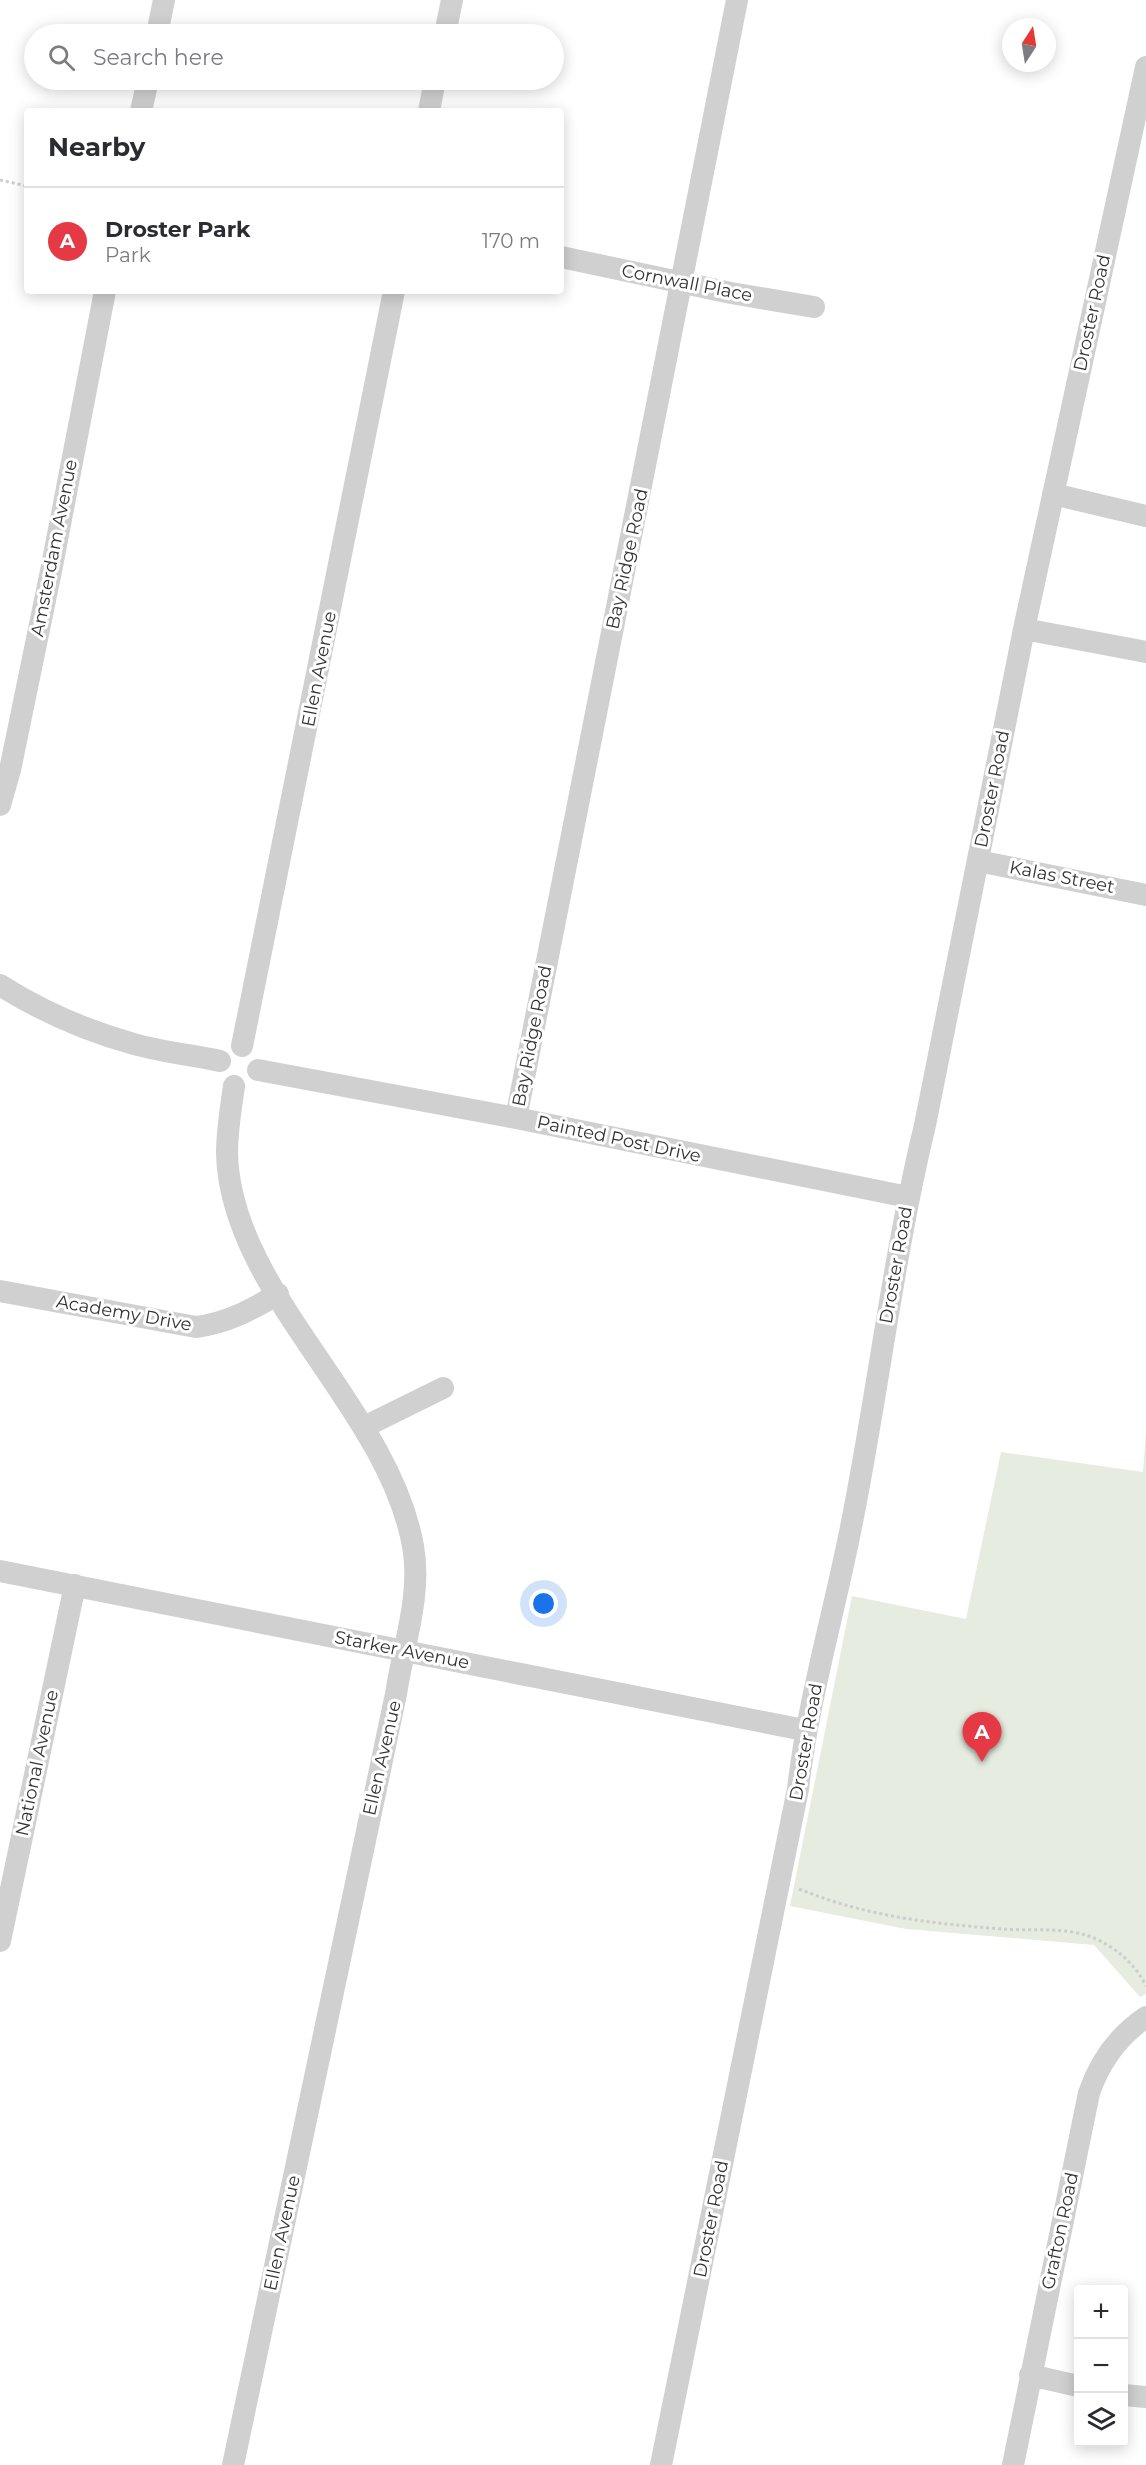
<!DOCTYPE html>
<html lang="en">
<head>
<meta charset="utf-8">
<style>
  body { margin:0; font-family:Montserrat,sans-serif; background:#f7f7f7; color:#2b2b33 }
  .controls { position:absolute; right:18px; bottom:18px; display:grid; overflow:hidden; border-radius:6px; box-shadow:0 3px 15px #0003 }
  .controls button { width:54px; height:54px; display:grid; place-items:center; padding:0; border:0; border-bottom:2px solid #e1e1e2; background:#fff; color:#2b2b33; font:30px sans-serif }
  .compass { position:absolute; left:1002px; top:18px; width:54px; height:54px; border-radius:50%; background:#fff; box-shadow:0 3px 15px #0003; rotate:12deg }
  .you { position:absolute; left:544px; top:1604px; width:21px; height:21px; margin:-15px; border:4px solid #fff; border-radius:50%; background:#1a73e8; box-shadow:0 0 0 9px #1a73e833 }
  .badge { display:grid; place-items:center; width:39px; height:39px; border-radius:50%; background:#e63946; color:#fff; font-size:20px; font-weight:700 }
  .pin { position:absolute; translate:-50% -50px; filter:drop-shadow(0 2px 3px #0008) }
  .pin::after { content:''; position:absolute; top:32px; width:21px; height:18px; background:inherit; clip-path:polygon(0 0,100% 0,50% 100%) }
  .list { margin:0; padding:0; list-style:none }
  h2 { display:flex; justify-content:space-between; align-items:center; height:78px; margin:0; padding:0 24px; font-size:26px }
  h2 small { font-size:20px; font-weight:400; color:#7c7c81 }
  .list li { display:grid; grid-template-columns:39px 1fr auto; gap:18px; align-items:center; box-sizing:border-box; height:108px; padding:0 24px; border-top:2px solid #e1e1e2 }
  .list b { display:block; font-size:22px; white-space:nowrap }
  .list p { margin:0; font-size:20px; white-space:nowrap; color:#7c7c81 }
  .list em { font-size:20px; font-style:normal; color:#7c7c81 }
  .icon { flex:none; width:33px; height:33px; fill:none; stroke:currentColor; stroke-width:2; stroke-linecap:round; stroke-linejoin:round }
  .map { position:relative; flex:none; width:1146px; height:2465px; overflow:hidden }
  .search { position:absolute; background:#fff; box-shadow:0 3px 15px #0003; left:24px; top:24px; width:540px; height:66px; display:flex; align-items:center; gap:15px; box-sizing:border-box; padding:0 21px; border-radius:33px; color:#7c7c81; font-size:22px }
  .panel { position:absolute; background:#fff; box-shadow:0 3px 15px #0003; left:24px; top:108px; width:540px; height:186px; border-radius:6px }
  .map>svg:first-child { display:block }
</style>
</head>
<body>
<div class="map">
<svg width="1146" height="2465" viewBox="0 0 1146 2465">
  <rect width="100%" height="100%" fill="#fff"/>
  <path fill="#e6ecdf" d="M1146 1431V1994L1140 1997 1094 1945 906 1929 790 1906 852 1596 966 1619 1001 1452 1143 1472Z"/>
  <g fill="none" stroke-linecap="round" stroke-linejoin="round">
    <path stroke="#cdcdcd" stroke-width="3" stroke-dasharray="3 3" stroke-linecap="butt" d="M0 180 27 186
      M799 1889C869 1917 928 1923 1002 1929 1029 1931 1062 1927 1089 1936 1113 1945 1135 1963 1146 1986"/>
    <path stroke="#d0d0d0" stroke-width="22" d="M157 34 164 0
      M445 34 452 0
      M141 111 148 80
      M429 111 435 80
      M561 257 731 293 814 307
      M1053 494 1146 516
      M1024 629 1146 652
      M0 805 10 770 51 571 105 291
      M978 861 1146 895
      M0 985C41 1011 87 1031 134 1044 162 1052 192 1055 220 1061
      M242 1046 394 291
      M258 1070 516 1118 908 1197
      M516 1118 737 0
      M0 1291 196 1327C227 1323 251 1310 278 1294
      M364 1427 443 1388
      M0 1571 804 1730
      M0 1941 75 1585
      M1030 2375 1078 2386
      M1124 2395 1146 2397
      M233 2465 396 1694C403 1647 422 1594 413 1546 388 1406 230 1292 227 1153 227 1131 231 1107 234 1086
      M661 2465 798 1789C808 1700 834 1614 851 1527 878 1393 893 1257 925 1125L1024 629 1146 67
      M1013 2465 1089 2093C1100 2061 1118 2036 1146 2017"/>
  </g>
  <g text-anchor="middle" stroke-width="6" stroke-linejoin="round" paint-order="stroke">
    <g font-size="18" fill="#333" stroke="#fff">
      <text transform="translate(687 283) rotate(11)" y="6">Cornwall Place</text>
      <text transform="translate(1092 313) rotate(-78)" y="6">Droster Road</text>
      <text transform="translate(54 548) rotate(-79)" y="6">Amsterdam Avenue</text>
      <text transform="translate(627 559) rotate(-78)" y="6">Bay Ridge Road</text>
      <text transform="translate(319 669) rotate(-79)" y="6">Ellen Avenue</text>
      <text transform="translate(992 789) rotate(-79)" y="6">Droster Road</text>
      <text transform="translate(1062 877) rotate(11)" y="6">Kalas Street</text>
      <text transform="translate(532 1036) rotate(-79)" y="6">Bay Ridge Road</text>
      <text transform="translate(619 1139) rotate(12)" y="6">Painted Post Drive</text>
      <text transform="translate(896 1265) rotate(-80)" y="6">Droster Road</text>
      <text transform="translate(124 1313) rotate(10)" y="6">Academy Drive</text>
      <text transform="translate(402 1650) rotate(11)" y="6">Starker Avenue</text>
      <text transform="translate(806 1742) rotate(-80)" y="6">Droster Road</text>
      <text transform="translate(382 1758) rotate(-77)" y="6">Ellen Avenue</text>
      <text transform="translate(37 1763) rotate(-78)" y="6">National Avenue</text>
      <text transform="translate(711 2219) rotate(-79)" y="6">Droster Road</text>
      <text transform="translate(1060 2231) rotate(-78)" y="6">Grafton Road</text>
      <text transform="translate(282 2233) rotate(-78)" y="6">Ellen Avenue</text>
    </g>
  </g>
</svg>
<div class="controls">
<button>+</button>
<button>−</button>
<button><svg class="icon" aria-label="layers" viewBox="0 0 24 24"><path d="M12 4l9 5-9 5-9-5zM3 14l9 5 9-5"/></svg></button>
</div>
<svg class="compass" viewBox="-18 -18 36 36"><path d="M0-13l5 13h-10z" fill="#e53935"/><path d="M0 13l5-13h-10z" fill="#7c7c81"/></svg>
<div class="you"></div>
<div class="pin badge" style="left:982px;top:1762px">A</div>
<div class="search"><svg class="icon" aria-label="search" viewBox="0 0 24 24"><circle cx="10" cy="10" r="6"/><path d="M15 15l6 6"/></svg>Search here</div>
<section class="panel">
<h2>Nearby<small></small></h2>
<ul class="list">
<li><span class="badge">A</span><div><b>Droster Park</b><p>Park</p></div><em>170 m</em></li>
</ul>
</section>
</div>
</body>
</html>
